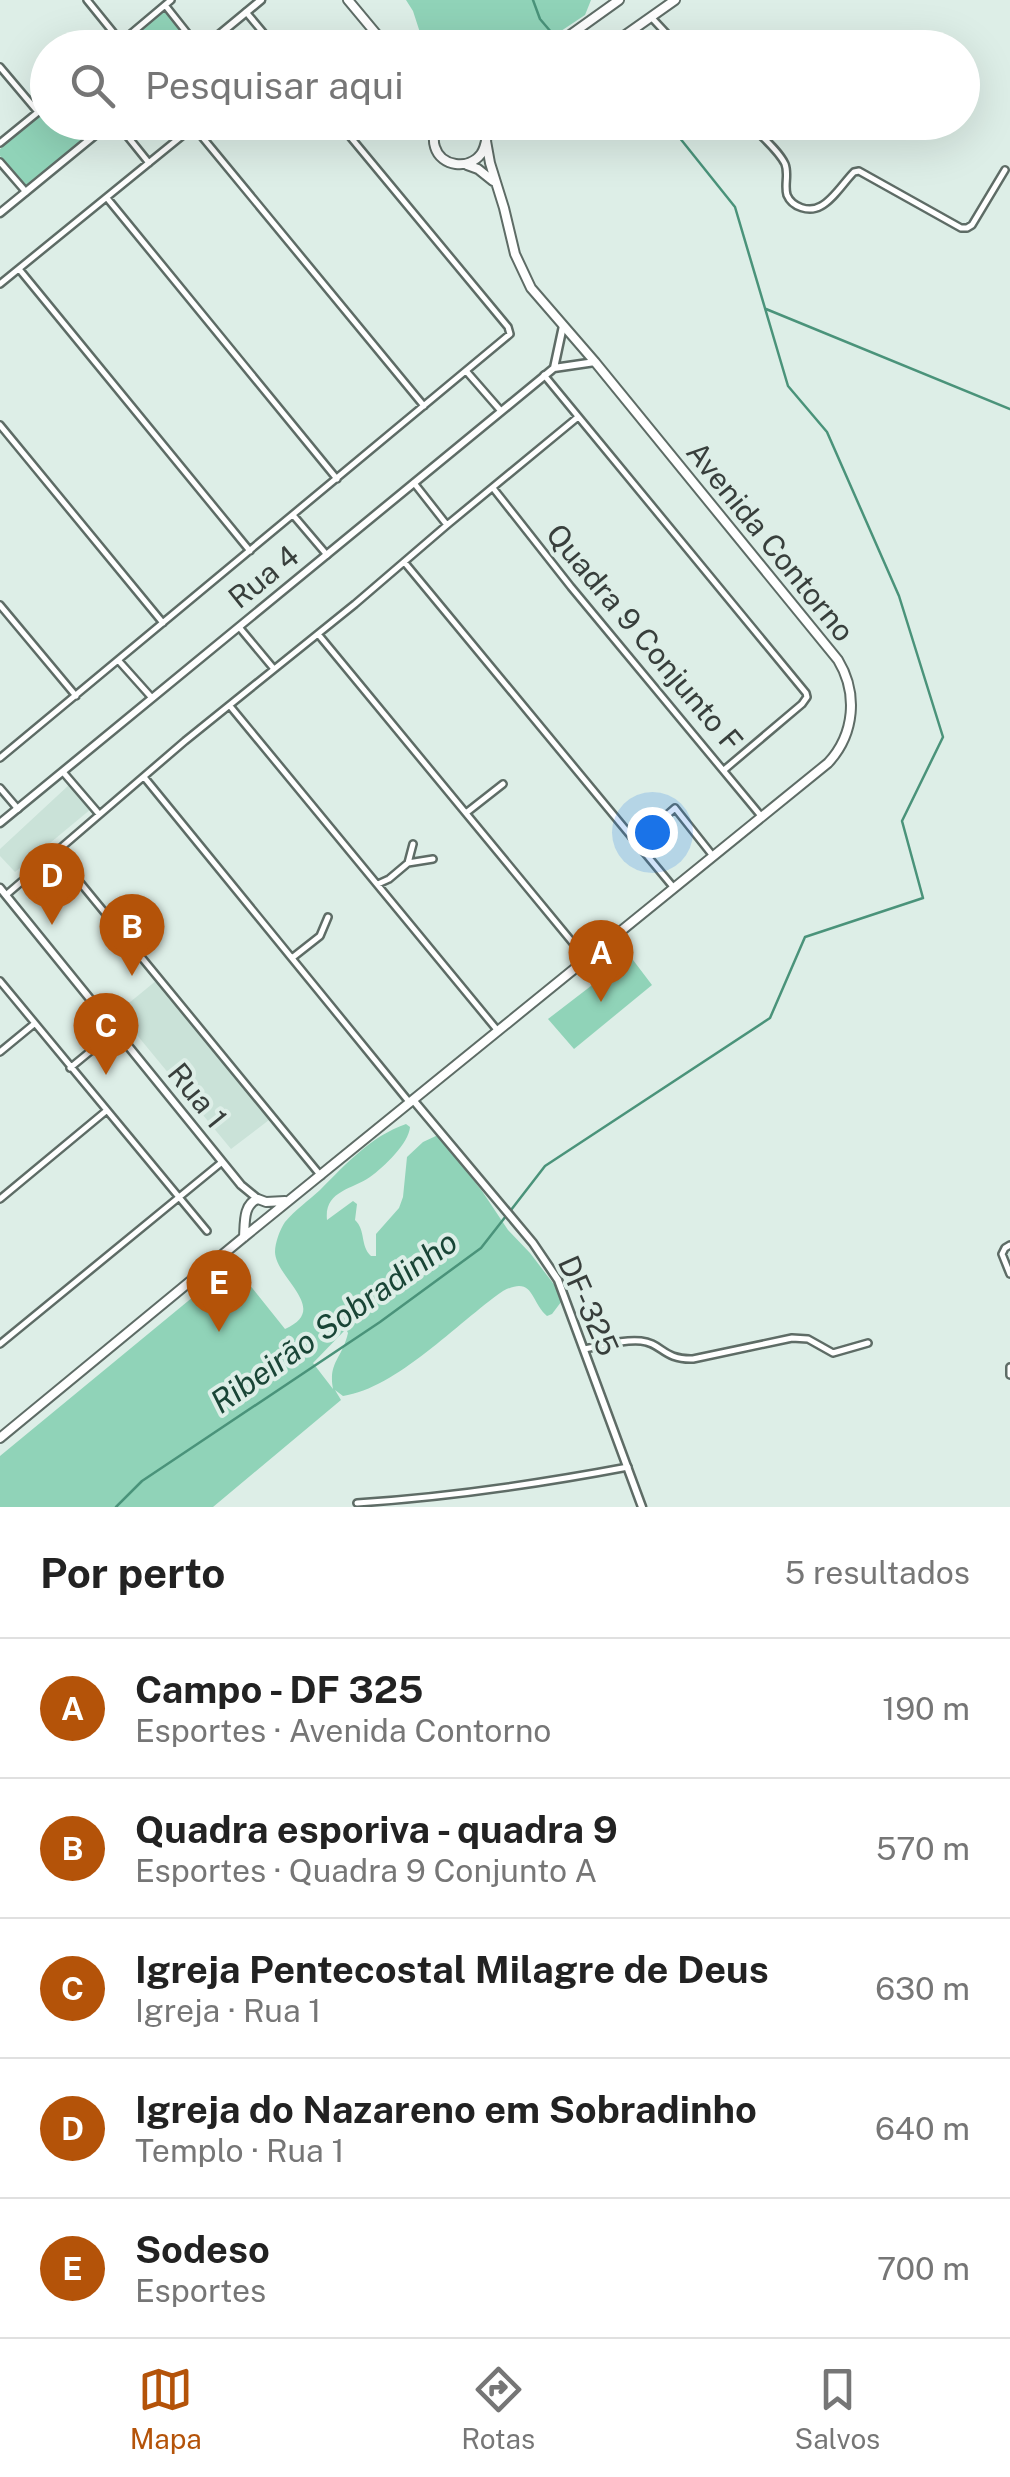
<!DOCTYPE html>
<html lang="pt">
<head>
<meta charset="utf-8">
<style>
  body { margin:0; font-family:"Public Sans",sans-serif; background:#f2f2f2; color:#222 }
  .you { position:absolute; left:652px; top:832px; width:35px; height:35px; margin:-25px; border:8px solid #fff; border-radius:50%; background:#1a73e8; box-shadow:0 0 0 15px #1a73e833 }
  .badge { display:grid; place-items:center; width:65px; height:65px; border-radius:50%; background:#b45309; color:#fff; font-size:32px; font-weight:700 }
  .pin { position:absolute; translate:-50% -82px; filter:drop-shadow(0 2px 5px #0008) }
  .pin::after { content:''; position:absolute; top:52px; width:35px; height:30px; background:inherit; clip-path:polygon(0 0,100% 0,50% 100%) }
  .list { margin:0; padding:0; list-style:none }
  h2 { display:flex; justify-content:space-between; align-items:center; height:130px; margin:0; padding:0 40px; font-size:42px }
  h2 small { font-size:32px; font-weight:400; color:#767676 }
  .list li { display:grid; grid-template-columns:65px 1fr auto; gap:30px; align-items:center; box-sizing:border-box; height:140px; padding:0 40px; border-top:2px solid #e0e0e0 }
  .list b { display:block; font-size:38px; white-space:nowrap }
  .list p { margin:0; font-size:32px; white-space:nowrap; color:#767676 }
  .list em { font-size:32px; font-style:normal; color:#767676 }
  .icon { flex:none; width:55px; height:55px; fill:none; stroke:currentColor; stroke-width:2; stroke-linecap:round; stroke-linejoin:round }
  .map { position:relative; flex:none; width:1010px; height:1507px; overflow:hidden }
  .search { position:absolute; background:#fff; box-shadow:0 10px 40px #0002; left:30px; right:30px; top:30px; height:110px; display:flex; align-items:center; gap:25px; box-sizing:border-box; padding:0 35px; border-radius:55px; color:#767676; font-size:38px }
  .sheet { height:830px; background:#fff }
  nav { display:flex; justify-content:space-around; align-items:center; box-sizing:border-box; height:140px; border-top:2px solid #e0e0e0; background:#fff; font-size:28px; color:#767676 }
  nav a { display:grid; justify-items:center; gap:5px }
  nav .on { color:#b45309 }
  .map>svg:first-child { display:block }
</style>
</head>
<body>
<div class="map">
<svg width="1010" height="1507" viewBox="0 0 1010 1507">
  <rect width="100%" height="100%" fill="#ddeee7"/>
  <path fill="#cae2d8" d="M70 784 91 809 15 872 0 856V849Z
    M157 980 269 1120 231 1149 118 1012Z"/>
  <path fill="#90d3b8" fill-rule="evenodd" d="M406 0H591L585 15 537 47 425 48 413 11Z
    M164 10 193 47H120Z
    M47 108 48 122 103 123 25 187 0 156V149Z
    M630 956 652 985 574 1049 548 1019Z
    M406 1124 410 1127C409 1143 384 1167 370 1177 351 1190 324 1191 327 1220L353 1201 357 1204 355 1220C366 1230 360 1246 371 1256H376V1234L399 1208 403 1197 407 1157 423 1142 438 1135 482 1191 508 1230 530 1253 556 1287 561 1302 552 1314 547 1316C530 1301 534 1275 503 1291 457 1323 397 1388 343 1396L335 1390 341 1400 213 1507H0V1456L233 1264 285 1329C331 1309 276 1279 275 1252 275 1243 280 1229 285 1222 295 1210 308 1201 320 1190 345 1165 371 1136 406 1124ZM346 1329 348 1333C342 1359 328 1362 333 1389L313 1363Z"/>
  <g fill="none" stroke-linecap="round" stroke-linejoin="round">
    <path stroke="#4a937a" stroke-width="2.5" d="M533 0 540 19 557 39
      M766 309 1010 409
      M511 1210 545 1166 770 1018 805 937 923 898 902 821 943 737 899 596 827 432 788 386 735 207 667 122
      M116 1507 142 1481 380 1322 481 1248 506 1216"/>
    <defs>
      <path id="minor" d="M87 0 121 42
        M165 5 199 48
        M246 12 276 48
        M651 17 680 48
        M114 48 171 0
        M0 67 38 112
        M116 122 149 163
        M748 122C759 135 778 149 785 164 789 174 784 185 787 195 792 207 809 213 821 206 833 200 844 182 854 172L859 171 961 228H967L972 225 1005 170
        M194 127 424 406
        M0 143 48 104
        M0 162 26 192
        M107 198 337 479
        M19 269 250 551
        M0 284 199 122
        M467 372 501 411
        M544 375 806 693 807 697 802 704 724 770
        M0 425 163 623
        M414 483 447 525
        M493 488 571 587 761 816
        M293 515 327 555
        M405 563 674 888
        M0 605 76 696
        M239 627 274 669
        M318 634 587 960
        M118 660 152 698
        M230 706 498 1031
        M0 758 510 334 508 327 338 122
        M63 772 99 814
        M144 777 410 1103
        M0 788 18 809
        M466 813 503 784
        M636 842 675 808 713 856
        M55 852 321 1176
        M408 863 413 844
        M378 884 389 879 408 863 433 859
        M6 895 185 741 355 604 447 525 578 417
        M292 958 320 936 328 917
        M0 981 207 1231
        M0 1052 34 1024
        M70 1068 115 1031
        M0 1199 106 1111
        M1010 1245 1005 1248 1002 1254 1010 1274
        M0 1344 222 1162
        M584 1349C602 1346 623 1339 641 1341 662 1343 663 1360 693 1359L792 1338 808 1339 833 1353 868 1343
        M1010 1367V1375
        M357 1503C448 1497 538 1484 628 1467"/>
      <path id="tertiary" d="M203 48 261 0
        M0 213 111 122
        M554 368 563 326
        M0 823 554 368 595 362
        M0 888 241 1185 258 1199
        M414 1101 533 1243 558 1280 642 1507"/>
      <path id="secondary" d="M348 0 388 48
        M552 48 619 0
        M607 48 675 0
        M435 122C435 131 432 139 435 147 441 167 469 170 481 154 486 147 486 139 488 131L500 122
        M467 165 478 169 493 181
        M244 1237C245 1223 243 1204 258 1199L266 1202 285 1201
        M0 1438 244 1237 828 763C855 734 858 693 838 660L595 362 531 288 515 254 504 208 490 163 486 141"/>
    </defs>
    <use href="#minor" stroke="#5e6c66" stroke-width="10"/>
    <use href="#tertiary" stroke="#5e6c66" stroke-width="11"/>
    <use href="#secondary" stroke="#5e6c66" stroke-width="12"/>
    <use href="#minor" stroke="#fff" stroke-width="5"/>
    <use href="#tertiary" stroke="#fff" stroke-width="6"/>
    <use href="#secondary" stroke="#fff" stroke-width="8"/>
  </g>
  <g text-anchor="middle" stroke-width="8" stroke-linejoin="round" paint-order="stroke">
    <g font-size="30" fill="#383f3c" stroke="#ddeee7">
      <text transform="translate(770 542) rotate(51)" y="10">Avenida Contorno</text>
      <text transform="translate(264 577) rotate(-39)" y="10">Rua 4</text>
      <text transform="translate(644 638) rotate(50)" y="10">Quadra 9 Conjunto F</text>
      <text transform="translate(197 1096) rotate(51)" y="10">Rua 1</text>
      <text transform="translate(588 1306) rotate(66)" y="10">DF-325</text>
    </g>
    <g font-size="32" font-style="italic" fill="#194536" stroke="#ddeee7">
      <text transform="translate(334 1322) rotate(-35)" y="11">Ribeirão Sobradinho</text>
    </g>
  </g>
</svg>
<div class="you"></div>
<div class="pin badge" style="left:601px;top:1002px">A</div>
<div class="pin badge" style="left:132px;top:976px">B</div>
<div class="pin badge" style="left:106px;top:1075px">C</div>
<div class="pin badge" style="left:52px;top:925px">D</div>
<div class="pin badge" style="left:219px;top:1332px">E</div>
<div class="search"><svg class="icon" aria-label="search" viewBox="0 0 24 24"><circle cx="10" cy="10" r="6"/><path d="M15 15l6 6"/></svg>Pesquisar aqui</div>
</div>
<section class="sheet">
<h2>Por perto<small>5 resultados</small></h2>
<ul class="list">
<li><span class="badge">A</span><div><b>Campo - DF 325</b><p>Esportes · Avenida Contorno</p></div><em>190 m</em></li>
<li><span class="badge">B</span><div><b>Quadra esporiva - quadra 9</b><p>Esportes · Quadra 9 Conjunto A</p></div><em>570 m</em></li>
<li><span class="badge">C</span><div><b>Igreja Pentecostal Milagre de Deus</b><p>Igreja · Rua 1</p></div><em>630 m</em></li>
<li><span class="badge">D</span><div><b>Igreja do Nazareno em Sobradinho</b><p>Templo · Rua 1</p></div><em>640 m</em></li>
<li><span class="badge">E</span><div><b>Sodeso</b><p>Esportes</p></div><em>700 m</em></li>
</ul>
</section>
<nav>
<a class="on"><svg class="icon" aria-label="map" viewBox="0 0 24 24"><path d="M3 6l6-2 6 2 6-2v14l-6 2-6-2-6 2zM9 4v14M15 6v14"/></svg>Mapa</a>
<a><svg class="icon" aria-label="directions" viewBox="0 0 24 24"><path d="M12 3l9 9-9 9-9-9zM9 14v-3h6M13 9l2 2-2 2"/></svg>Rotas</a>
<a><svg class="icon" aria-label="saved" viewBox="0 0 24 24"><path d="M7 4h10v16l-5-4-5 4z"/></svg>Salvos</a>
</nav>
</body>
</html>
